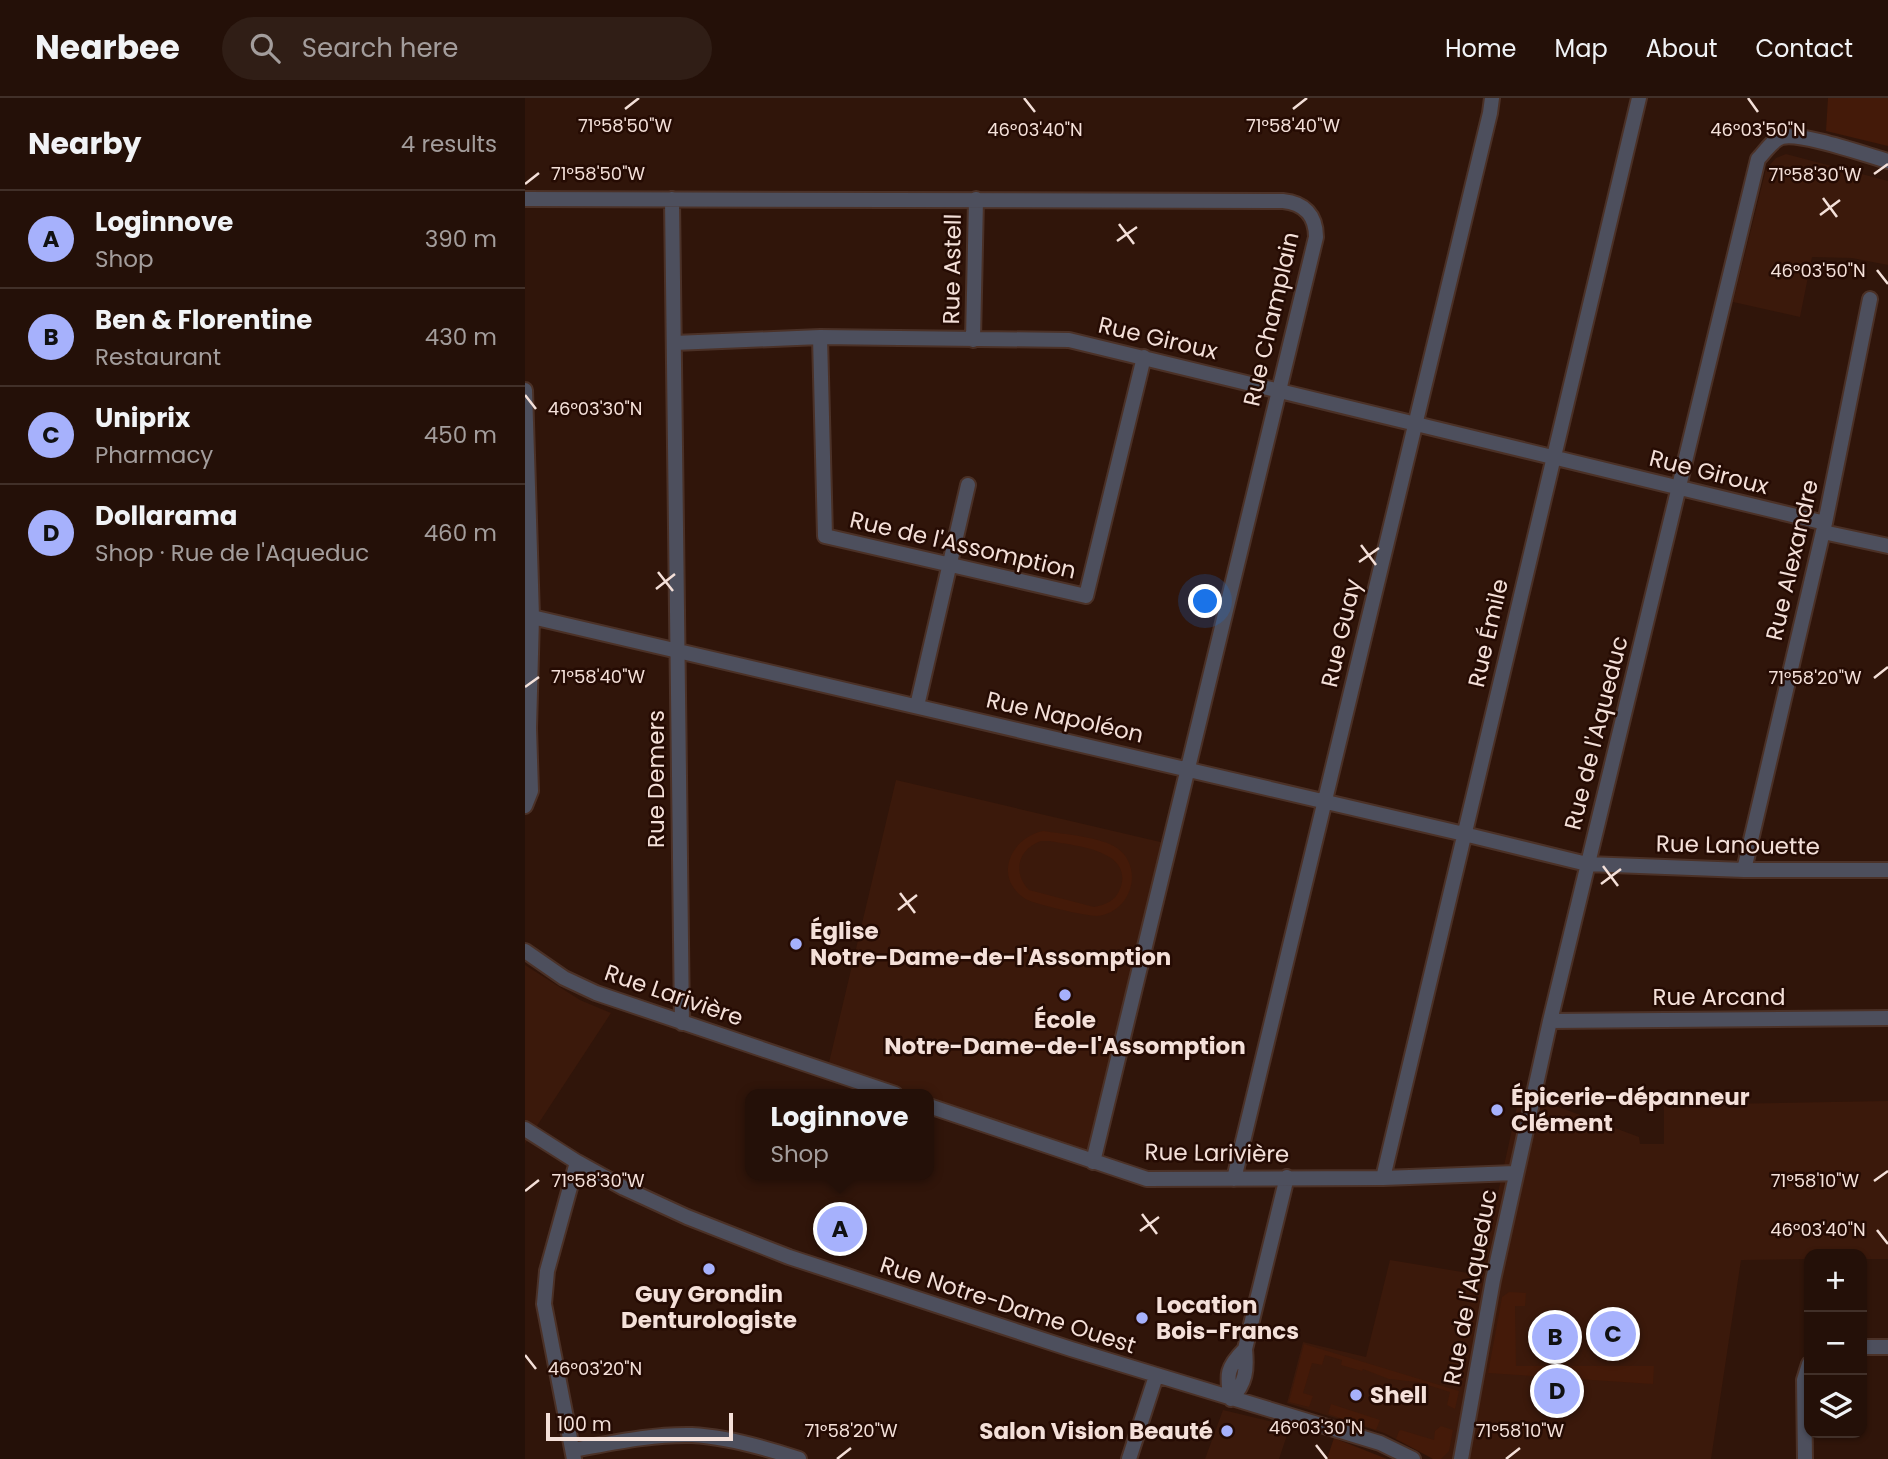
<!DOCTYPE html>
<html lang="en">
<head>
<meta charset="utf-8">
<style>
  body { margin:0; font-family:Poppins,sans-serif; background:#301e16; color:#f1f3f6 }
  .controls { position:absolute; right:21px; bottom:21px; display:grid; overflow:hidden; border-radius:14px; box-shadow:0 2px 5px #0004 }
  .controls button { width:63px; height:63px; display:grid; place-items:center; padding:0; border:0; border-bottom:2px solid #413029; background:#241008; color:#f1f3f6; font:35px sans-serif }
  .scale { position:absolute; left:21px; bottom:18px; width:187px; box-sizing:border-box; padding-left:7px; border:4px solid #f4e0d9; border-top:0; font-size:19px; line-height:24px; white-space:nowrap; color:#f4e0d9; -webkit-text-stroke:5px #250b03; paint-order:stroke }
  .you { position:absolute; left:681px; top:504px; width:24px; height:24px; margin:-18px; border:5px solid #fff; border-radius:50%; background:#1a73e8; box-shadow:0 0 0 10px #1a73e833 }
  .badge { display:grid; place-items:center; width:46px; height:46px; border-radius:50%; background:#a6b1fc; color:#111; font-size:23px; font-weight:700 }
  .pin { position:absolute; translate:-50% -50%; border:4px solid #fff; box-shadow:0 2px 7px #0006 }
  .popup { position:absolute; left:220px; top:991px; width:189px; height:91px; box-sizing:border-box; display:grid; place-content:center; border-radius:14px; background:#241008; filter:drop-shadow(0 2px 5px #0005); font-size:23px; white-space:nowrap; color:#a39d9c }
  .popup b { font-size:26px; color:#f1f3f6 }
  .popup::after { content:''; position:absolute; left:50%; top:100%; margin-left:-14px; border:14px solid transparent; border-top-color:#241008 }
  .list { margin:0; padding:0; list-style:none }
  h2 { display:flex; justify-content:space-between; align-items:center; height:91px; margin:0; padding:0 28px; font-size:30px }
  h2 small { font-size:23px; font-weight:400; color:#a39d9c }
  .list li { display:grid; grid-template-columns:46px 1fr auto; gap:21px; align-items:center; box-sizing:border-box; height:98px; padding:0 28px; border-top:2px solid #413029 }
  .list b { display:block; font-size:26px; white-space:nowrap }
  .list p { margin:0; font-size:23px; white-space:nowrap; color:#a39d9c }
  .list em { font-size:23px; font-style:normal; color:#a39d9c }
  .icon { flex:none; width:38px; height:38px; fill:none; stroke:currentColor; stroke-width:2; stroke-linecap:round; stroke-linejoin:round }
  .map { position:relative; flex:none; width:1363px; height:1361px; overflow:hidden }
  header { display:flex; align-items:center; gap:42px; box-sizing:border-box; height:98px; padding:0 35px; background:#241008; border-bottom:2px solid #413029 }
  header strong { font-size:33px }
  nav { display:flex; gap:38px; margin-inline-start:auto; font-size:24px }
  .search { width:490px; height:63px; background:#301e16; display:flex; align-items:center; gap:18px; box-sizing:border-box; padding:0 24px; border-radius:38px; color:#a39d9c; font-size:26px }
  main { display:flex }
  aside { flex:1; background:#241008 }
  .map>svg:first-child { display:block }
</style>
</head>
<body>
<header>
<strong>Nearbee</strong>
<div class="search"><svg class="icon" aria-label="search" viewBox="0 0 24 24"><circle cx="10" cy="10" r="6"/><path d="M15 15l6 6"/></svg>Search here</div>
<nav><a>Home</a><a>Map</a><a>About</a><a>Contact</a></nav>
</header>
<main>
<aside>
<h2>Nearby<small>4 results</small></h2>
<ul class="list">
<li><span class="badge">A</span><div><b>Loginnove</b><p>Shop</p></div><em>390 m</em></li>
<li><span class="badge">B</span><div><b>Ben &amp; Florentine</b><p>Restaurant</p></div><em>430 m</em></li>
<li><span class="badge">C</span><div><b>Uniprix</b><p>Pharmacy</p></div><em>450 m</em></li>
<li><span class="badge">D</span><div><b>Dollarama</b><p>Shop · Rue de l'Aqueduc</p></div><em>460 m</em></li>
</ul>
</aside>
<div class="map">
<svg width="1363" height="1361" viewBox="0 0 1363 1361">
  <rect width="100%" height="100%" fill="#30150a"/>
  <path fill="#3b190b" d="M1261 56 1363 83V167L1327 160 1287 159 1275 219 1208 204 1241 71 1251 60Z
    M371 682 644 746 568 1064 404 1008V996H370L302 973Z
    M0 867 55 902 86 915 0 1046Z
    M1363 1003V1161H1337V1156H1284V1161L1216 1162 1186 1361H910L859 1335 762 1305 778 1244 841 1259 865 1162 955 1177 993 1004 1023 1005 1114 1039 1115 1046H1139V1007Z
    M698 1312 765 1328 754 1361H680Z"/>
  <path fill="#441a09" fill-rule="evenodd" d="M1303 0H1363V48L1301 33Z
    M518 733C538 736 576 739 592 750 620 770 606 815 572 818 561 818 507 806 499 800 468 778 486 740 518 733ZM516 743H525C550 748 610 752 595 791 591 802 581 807 569 809L504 792C487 774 493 751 516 743Z
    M984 1194 1001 1195 1000 1208H990L991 1268H1129L1128 1286 963 1275 977 1199Z
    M779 1246 934 1293 930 1311 922 1307 925 1294 893 1284 864 1281 838 1271 837 1273 816 1267 817 1262 800 1257 797 1267 787 1265 778 1295 788 1298 784 1309 764 1304Z
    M806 1306 855 1322 851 1332 803 1316Z
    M916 1328 928 1332 924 1353 916 1361H908L871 1341 874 1333 876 1332 909 1342 910 1333Z
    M809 1340 862 1361H802Z"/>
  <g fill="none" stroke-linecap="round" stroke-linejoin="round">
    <defs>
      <path id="minor" d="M0 101 758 103C779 105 791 117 791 139L568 1064
        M147 101 157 925
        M295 239 300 438 561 498 619 259
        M448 242 451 101
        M149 245 295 239 544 242 1300 425
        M0 292 7 519 4 630 6 693 0 708
        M1298 434 1363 448
        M7 519 939 736 1062 766 1219 772H1363
        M392 608 443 387
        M1219 772 1300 425 1345 201
        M0 853 39 880 71 895 370 996
        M1025 923 1363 920
        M404 1008 622 1081 858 1080 990 1075
        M0 1031 52 1064 99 1090 162 1119 264 1159 546 1251 855 1345 888 1361
        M858 1080 1114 0
        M709 1081 965 15 967 0
        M1337 1249H1363
        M706 1301C721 1285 722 1272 720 1251L762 1079
        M706 1301C701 1276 702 1269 720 1251
        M48 1352C87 1345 127 1336 167 1337 203 1339 241 1350 274 1361
        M49 1361 19 1206 22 1173 52 1064
        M604 1361 631 1278
        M936 1361 968 1182 1025 923 1233 61C1240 54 1247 42 1257 39 1276 34 1341 57 1363 63
        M1280 1361 1279 1282 1284 1266"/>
    </defs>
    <use href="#minor" stroke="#4b3127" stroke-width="18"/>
    <use href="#minor" stroke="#4d4f5d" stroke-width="14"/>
  </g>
  <path fill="none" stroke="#f4e0d9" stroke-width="2.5" d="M499 0 510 14M1223 0 1233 14M100 11 114 0M768 11 782 0M1349 76 1363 66M0 86 14 75M1298 100 1312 119M1295 117 1315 102M594 126 609 146M592 143 612 129M1352 172 1363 186M0 297 11 311M836 447 851 467M834 464 854 450M133 474 148 493M131 491 150 476M1349 580 1363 569M0 589 14 579M1078 768 1093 788M1076 786 1096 771M375 795 390 815M373 812 392 797M1349 1083 1363 1073M0 1093 14 1082M617 1116 632 1136M1352 1132 1363 1146M615 1133 634 1119M0 1257 11 1271M791 1347 802 1361M312 1361 326 1350M981 1361 995 1350"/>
  <g fill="#a6b1fc" stroke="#250b03" stroke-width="2.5">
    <circle cx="271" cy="846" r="7"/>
    <circle cx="540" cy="897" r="7"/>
    <circle cx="972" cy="1012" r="7"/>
    <circle cx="184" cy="1171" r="7"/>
    <circle cx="617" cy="1220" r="7"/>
    <circle cx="831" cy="1297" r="7"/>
    <circle cx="702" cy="1333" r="7"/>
  </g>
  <g text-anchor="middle" stroke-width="5" stroke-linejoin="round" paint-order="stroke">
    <g font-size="23" fill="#f4e0d9" stroke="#250b03">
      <text transform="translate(427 171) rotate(-89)" y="8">Rue Astell</text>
      <text transform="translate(746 221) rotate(-77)" y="8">Rue Champlain</text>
      <text transform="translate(633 240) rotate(13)" y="8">Rue Giroux</text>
      <text transform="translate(1184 374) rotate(14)" y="8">Rue Giroux</text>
      <text transform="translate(438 447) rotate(13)" y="8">Rue de l'Assomption</text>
      <text transform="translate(1267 462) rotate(-77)" y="8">Rue Alexandre</text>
      <text transform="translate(816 535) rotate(-77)" y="8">Rue Guay</text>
      <text transform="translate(963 535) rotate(-77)" y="8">Rue Émile</text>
      <text transform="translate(540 619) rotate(13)" y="8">Rue Napoléon</text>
      <text transform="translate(1071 635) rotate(-76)" y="8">Rue de l'Aqueduc</text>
      <text transform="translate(131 681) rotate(-90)" y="8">Rue Demers</text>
      <text transform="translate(1213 747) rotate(1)" y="8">Rue Lanouette</text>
      <text transform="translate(149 897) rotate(19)" y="8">Rue Larivière</text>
      <text x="1194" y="907">Rue Arcand</text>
      <text transform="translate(692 1055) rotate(1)" y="8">Rue Larivière</text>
      <text transform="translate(945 1189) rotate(-79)" y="8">Rue de l'Aqueduc</text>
      <text transform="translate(483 1207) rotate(18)" y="8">Rue Notre-Dame Ouest</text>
    </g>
    <g font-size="23" font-weight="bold" fill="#f4e0d9" stroke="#250b03" text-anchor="start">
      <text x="285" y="841">Église<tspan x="285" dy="26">Notre-Dame-de-l'Assomption</tspan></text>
      <text x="540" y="930" text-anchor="middle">École<tspan x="540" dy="26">Notre-Dame-de-l'Assomption</tspan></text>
      <text x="986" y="1007">Épicerie-dépanneur<tspan x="986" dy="26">Clément</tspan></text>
      <text x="184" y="1204" text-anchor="middle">Guy Grondin<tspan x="184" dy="26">Denturologiste</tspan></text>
      <text x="631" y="1215">Location<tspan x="631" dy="26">Bois-Francs</tspan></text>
      <text x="845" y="1305">Shell</text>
      <text x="688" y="1341" text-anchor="end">Salon Vision Beauté</text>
    </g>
  </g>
  <g font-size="18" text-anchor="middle" fill="#f4e0d9" stroke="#250b03" stroke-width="5" stroke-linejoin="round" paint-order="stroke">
    <text x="100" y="34">71°58'50"W</text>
    <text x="768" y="34">71°58'40"W</text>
    <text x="510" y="38">46°03'40"N</text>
    <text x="1233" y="38">46°03'50"N</text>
    <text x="73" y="82">71°58'50"W</text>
    <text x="1290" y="83">71°58'30"W</text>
    <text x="1293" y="179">46°03'50"N</text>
    <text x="70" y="317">46°03'30"N</text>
    <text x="73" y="585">71°58'40"W</text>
    <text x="1290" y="586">71°58'20"W</text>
    <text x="73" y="1089">71°58'30"W</text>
    <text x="1290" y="1089">71°58'10"W</text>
    <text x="1293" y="1138">46°03'40"N</text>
    <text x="70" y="1277">46°03'20"N</text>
    <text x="791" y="1336">46°03'30"N</text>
    <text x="326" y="1339">71°58'20"W</text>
    <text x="995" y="1339">71°58'10"W</text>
  </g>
</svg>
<div class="controls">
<button>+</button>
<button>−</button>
<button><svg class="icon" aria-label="layers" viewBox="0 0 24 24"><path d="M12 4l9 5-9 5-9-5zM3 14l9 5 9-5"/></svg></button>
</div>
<div class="scale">100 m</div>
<div class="you"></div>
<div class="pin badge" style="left:315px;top:1131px">A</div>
<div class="popup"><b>Loginnove</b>Shop</div>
<div class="pin badge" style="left:1030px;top:1239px">B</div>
<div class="pin badge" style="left:1088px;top:1236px">C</div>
<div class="pin badge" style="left:1032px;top:1293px">D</div>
</div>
</main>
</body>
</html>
